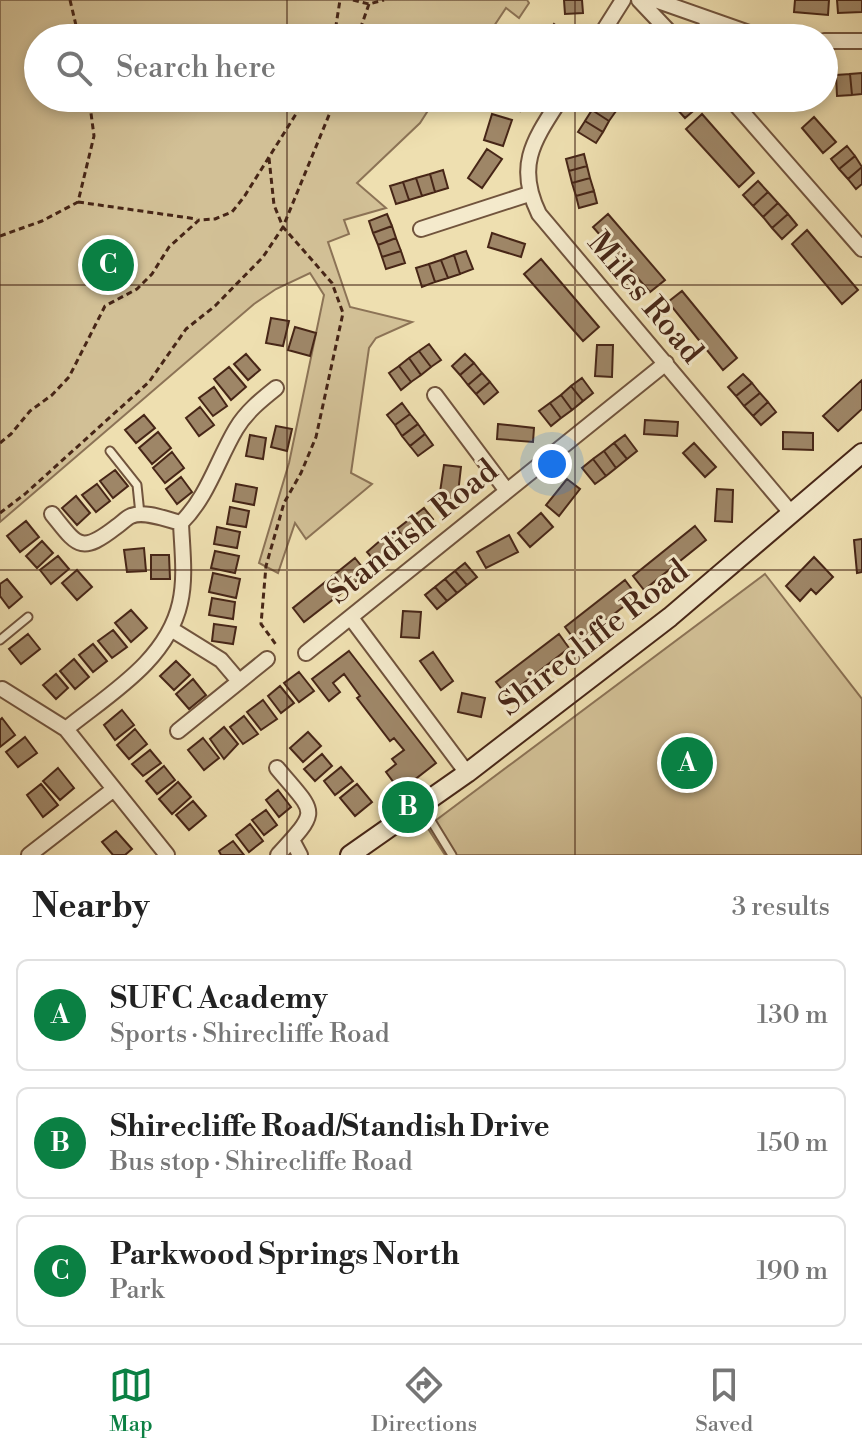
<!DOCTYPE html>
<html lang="en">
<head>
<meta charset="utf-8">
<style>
  body { margin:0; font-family:"Libre Bodoni",serif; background:#f2f2f2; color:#222 }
  .you { position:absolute; left:552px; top:464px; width:28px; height:28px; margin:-20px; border:6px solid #fff; border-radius:50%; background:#1a73e8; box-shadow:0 0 0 12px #1a73e833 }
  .badge { display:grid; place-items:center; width:52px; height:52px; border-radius:50%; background:#0b8043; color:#fff; font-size:26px; font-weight:700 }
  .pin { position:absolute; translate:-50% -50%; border:4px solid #fff; box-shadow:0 2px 8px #0006 }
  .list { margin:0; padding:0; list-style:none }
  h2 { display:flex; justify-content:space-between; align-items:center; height:104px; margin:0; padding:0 32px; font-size:34px }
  h2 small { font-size:26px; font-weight:400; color:#767676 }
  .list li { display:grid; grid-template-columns:52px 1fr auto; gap:24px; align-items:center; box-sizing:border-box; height:112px; margin:0 16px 16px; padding:0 16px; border:2px solid #e0e0e0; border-radius:12px }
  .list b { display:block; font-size:30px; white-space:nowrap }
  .list p { margin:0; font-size:26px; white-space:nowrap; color:#767676 }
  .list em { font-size:26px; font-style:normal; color:#767676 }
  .icon { flex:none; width:44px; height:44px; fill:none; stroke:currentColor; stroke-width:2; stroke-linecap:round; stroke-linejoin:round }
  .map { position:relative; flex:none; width:862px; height:855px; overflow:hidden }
  .search { position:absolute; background:#fff; box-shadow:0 4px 12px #0003; left:24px; right:24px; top:24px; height:88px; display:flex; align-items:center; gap:20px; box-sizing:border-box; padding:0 28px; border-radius:44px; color:#767676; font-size:30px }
  .sheet { height:488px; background:#fff }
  nav { display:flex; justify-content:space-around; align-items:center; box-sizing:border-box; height:112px; border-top:2px solid #e0e0e0; background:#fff; font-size:22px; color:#767676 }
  nav a { display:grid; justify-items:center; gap:4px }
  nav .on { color:#0b8043 }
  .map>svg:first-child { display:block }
</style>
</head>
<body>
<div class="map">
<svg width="862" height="855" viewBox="0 0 862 855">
  <rect width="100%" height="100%" fill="#eedfb0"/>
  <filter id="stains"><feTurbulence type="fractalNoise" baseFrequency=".0025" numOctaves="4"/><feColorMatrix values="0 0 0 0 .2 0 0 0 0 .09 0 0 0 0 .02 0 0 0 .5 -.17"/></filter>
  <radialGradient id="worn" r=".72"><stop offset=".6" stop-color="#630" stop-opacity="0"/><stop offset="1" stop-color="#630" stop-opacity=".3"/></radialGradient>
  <path fill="#d2c096" stroke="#8c7356" stroke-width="2" d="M0 0H527L529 3 519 18 506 8 486 38H38V98H436L420 123 357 183 386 208 344 220 349 234 328 242 350 307 412 322 376 338 369 348 351 473 372 484 306 539 295 523 278 573 259 563 289 463 324 295 310 273 276 289 254 304 0 522Z
    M765 574 862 699V855H445L427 827Z"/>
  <path fill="#9e8667" stroke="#472617" stroke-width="2" d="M564 0H582L583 13 565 14Z
    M795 0H829L828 15 794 12Z
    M837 0H862V12L838 13Z
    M554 24 568 34 565 38H544Z
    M862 73V94L852 95 850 74Z
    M850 74 852 95 837 96 836 75Z
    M503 98H525L527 99 520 111Z
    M600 98H621L623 100 616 111Z
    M667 98H690L698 107 685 118Z
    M599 99 616 111 609 121 592 110Z
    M592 110 609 121 603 132 585 121Z
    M492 114 512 120 503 146 484 140Z
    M702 114 754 173 739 187 686 129Z
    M814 117 836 142 823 153 802 128Z
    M585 121 603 132 596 143 578 132Z
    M847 146 855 156 839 169 831 159Z
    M487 149 502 159 482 188 468 178Z
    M584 154 587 166 569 171 566 159Z
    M855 156 862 167 848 179 839 169Z
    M587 166 590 178 572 183 569 171Z
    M862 167V184L856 189 848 179Z
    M443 170 448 188 435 192 430 174Z
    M430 174 435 192 422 196 416 178Z
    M416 178 422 196 409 200 403 182Z
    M590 178 594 191 576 196 572 183Z
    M758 181 768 192 753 206 743 195Z
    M403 182 409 200 396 204 390 186Z
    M594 191 597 203 579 208 576 196Z
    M768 192 778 203 763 217 753 206Z
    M778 203 788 214 772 228 763 217Z
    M387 214 392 226 373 233 369 221Z
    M608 214 665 280 650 292 593 227Z
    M788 214 797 225 782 239 772 228Z
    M392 226 396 238 378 245 373 233Z
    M807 230 858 290 842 304 792 244Z
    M492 233 525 244 521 257 488 247Z
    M396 238 401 251 382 257 378 245Z
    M401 251 405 263 386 269 382 257Z
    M466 251 473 269 460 274 454 255Z
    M454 255 460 274 448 278 441 260Z
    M541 259 599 327 583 341 524 274Z
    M441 260 448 278 435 282 429 264Z
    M429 264 435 282 422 287 416 268Z
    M682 291 737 358 723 370 668 302Z
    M271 318 289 321 283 346 266 343Z
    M295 327 316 333 310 356 288 350Z
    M429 344 441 360 431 367 419 351Z
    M597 345H613L612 377 595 376Z
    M419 351 431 367 421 375 409 358Z
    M246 354 260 370 248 380 234 364Z
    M465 354 474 363 460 375 452 366Z
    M409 358 421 375 411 382 399 366Z
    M474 363 482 373 468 385 460 375Z
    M399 366 411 382 401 390 389 373Z
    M229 367 246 387 231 400 214 379Z
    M482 373 490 382 476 394 468 385Z
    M743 374 752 383 736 396 728 387Z
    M582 378 593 393 583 401 571 386Z
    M862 380V409L838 431 823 416Z
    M490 382 498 392 484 404 476 394Z
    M752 383 760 393 744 406 736 396Z
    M571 386 583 401 572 410 561 395Z
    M214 387 227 406 213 416 199 398Z
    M760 393 768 402 753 416 744 406Z
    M561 395 572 410 561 418 550 403Z
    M768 402 776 412 761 425 753 416Z
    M402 403 410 414 395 425 387 415Z
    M550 403 561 418 551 426 539 411Z
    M200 407 214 425 199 436 186 418Z
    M410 414 418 424 402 436 395 425Z
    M144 415 155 428 136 443 125 430Z
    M645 420 678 422 677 436 644 434Z
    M418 424 425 434 410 446 402 436Z
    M498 424 534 428 533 442 497 439Z
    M276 426 292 429 287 451 271 447Z
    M158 432 171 448 152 464 139 448Z
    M783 432 813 433V450L783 449Z
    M425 434 433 445 418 456 410 446Z
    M250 435 266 438 263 459 246 456Z
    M625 435 637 451 627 459 614 443Z
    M614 443 627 459 616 468 604 451Z
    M694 443 716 467 705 477 683 453Z
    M604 451 616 468 606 476 593 459Z
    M172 452 184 468 165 483 153 468Z
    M593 459 606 476 595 484 582 468Z
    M444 465 461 467 457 502 439 499Z
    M115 470 128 486 113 498 100 481Z
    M181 477 192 492 177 504 166 489Z
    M567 479 580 489 559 516 546 505Z
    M97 484 110 501 96 512 82 495Z
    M236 484 257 488 254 505 233 501Z
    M717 489 733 490 732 522 715 521Z
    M76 496 90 513 77 525 62 508Z
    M230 507 249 511 246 527 227 524Z
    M424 508 433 519 406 541 397 529Z
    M541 513 553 527 530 547 518 533Z
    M26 521 39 537 20 552 7 536Z
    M695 526 706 540 644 590 633 576Z
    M217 527 240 532 237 548 214 544Z
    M389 533 400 547 378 565 367 552Z
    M509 535 518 552 486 568 477 552Z
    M862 539V572L857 573 854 540Z
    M42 541 53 553 37 568 26 556Z
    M144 548 146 571 127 572 124 550Z
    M215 551 239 556 235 573 211 568Z
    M151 555H169L170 579H151Z
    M58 556 69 569 51 584 40 570Z
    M814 557 833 577 816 594 811 589 800 601 786 586Z
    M355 558 367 573 304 622 293 608Z
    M465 563 477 577 467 585 455 571Z
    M77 570 92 587 77 600 62 583Z
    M455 571 467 585 457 593 445 579Z
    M213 573 240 579 236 598 209 592Z
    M7 579 22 597 9 608 0 596V584Z
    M445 579 457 593 447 601 435 587Z
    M625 580 637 596 577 643 565 627Z
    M435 587 447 601 437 609 425 595Z
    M212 598 235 602 233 619 209 615Z
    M131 610 147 628 131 642 115 623Z
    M403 611 421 612 419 638 401 637Z
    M214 624 236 627 233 644 212 641Z
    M113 630 127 647 112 658 98 641Z
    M28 634 40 649 21 664 9 649Z
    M559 634 569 648 507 696 496 682Z
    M93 644 107 661 93 672 79 655Z
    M349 651 436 763 400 791 386 772 396 764 392 759 404 750 394 738 390 741 357 698 360 696 344 674 333 683 340 692 329 701 312 679Z
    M433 652 453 681 441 690 420 661Z
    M74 659 89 677 75 689 60 671Z
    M176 661 190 675 174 690 160 676Z
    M299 672 314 691 299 702 284 683Z
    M56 674 68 688 56 699 43 685Z
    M193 679 206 695 189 709 176 694Z
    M280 686 294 703 281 713 268 696Z
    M462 693 485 698 481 717 458 712Z
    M263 700 277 719 261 730 247 712Z
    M122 710 134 725 115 740 104 725Z
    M244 716 258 734 243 744 230 727Z
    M2 718 15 735 0 747V720Z
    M224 727 238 744 224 759 210 739Z
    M135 729 147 744 129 759 117 745Z
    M308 732 321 746 303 762 290 748Z
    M25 737 37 753 18 767 6 752Z
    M203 738 219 758 204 770 188 750Z
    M150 750 161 763 143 776 132 764Z
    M322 754 332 766 315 781 304 769Z
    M164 766 175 780 157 794 146 781Z
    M341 767 353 781 335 795 324 781Z
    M58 768 74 788 60 800 43 781Z
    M178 782 191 797 172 814 159 799Z
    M41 784 58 805 43 817 27 795Z
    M357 784 372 802 355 816 340 798Z
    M278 790 291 807 279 817 266 800Z
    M193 801 206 816 189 830 176 815Z
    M266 810 277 825 264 835 252 820Z
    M250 824 263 841 249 852 236 835Z
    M116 831 132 849 125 855H113L102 842Z
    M233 841 244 855H221L219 851Z"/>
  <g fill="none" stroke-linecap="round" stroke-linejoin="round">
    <defs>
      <path id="lane" d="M110 451 137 485 140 514
        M0 640 28 617
        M422 806 452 855"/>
      <path id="street" d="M639 0 675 38
        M655 0 749 33 779 38
        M599 38 623 0
        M699 38 710 20
        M824 41H862
        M561 98C534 140 515 165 539 214L792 514
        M730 98 862 249
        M421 229 529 194
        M435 395 507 491
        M52 514C77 545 80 555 116 527 121 524 126 518 131 516 144 510 168 520 181 523
        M351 618 467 773
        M171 629 221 660 238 680
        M306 653 666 363
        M2 689 66 729 167 855
        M66 729C109 694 167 661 180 603 186 577 182 549 181 523 208 496 217 461 236 429 246 412 261 400 276 388
        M178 731 267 659
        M277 768C316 815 321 808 278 855
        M292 840 300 855
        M29 855 114 789"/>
      <path id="secondary" d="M350 855 467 773 670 617 862 453"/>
    </defs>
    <use href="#lane" stroke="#71543d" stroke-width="11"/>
    <use href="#street" stroke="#71543d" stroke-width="18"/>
    <use href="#secondary" stroke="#472617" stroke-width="22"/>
    <path stroke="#472617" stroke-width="3" stroke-dasharray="6 4" stroke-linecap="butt" d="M70 0 79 38
      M353 0 369 4 384 0
      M334 38 340 0
      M357 38 369 4
      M269 158 274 205 283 227 332 283 343 313 316 437 301 473 284 503 266 566 261 624 277 646
      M78 202 197 219
      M0 236 42 221 78 202 94 136 89 98
      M0 443 11 434 30 411 52 395 69 377 105 306 137 289 152 274 169 247 199 220 215 219 232 212 244 197 306 98
      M0 513 25 494 149 382 186 329 215 306 263 257 283 227 336 98"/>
    <use href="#lane" stroke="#f4eacc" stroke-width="7"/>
    <use href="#street" stroke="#f4eacc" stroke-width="14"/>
    <use href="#secondary" stroke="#f4eacc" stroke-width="18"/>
  </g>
  <path fill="none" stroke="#472617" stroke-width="2" stroke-opacity="0.55" d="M287 0V38M575 0V38M287 98V855M575 98V855M0 285H862M0 570H862"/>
  <g text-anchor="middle" stroke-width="6" stroke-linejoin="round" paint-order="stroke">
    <g font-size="32" fill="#472617" stroke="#f4eacc">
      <text transform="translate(646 297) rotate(50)" y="11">Miles Road</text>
      <text transform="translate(412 531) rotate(-39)" y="11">Standish Road</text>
      <text transform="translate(593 637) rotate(-38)" y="11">Shirecliffe Road</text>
    </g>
  </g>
  <rect width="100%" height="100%" filter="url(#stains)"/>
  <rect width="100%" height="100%" fill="url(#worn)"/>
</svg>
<div class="you"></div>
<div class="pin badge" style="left:687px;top:763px">A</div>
<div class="pin badge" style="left:408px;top:807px">B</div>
<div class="pin badge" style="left:108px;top:265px">C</div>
<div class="search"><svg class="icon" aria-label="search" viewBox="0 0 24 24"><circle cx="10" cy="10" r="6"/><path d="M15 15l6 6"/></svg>Search here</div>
</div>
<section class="sheet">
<h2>Nearby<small>3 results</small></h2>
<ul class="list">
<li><span class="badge">A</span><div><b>SUFC Academy</b><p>Sports · Shirecliffe Road</p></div><em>130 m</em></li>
<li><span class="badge">B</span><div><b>Shirecliffe Road/Standish Drive</b><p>Bus stop · Shirecliffe Road</p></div><em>150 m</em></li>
<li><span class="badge">C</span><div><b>Parkwood Springs North</b><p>Park</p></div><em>190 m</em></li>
</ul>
</section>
<nav>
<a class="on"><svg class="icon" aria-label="map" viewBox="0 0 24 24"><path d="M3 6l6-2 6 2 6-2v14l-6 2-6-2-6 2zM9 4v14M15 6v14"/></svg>Map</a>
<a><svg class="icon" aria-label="directions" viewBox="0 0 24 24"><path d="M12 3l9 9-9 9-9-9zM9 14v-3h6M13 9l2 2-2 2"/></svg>Directions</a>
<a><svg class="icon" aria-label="saved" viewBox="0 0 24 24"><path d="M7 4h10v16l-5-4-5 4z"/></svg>Saved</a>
</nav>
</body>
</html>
